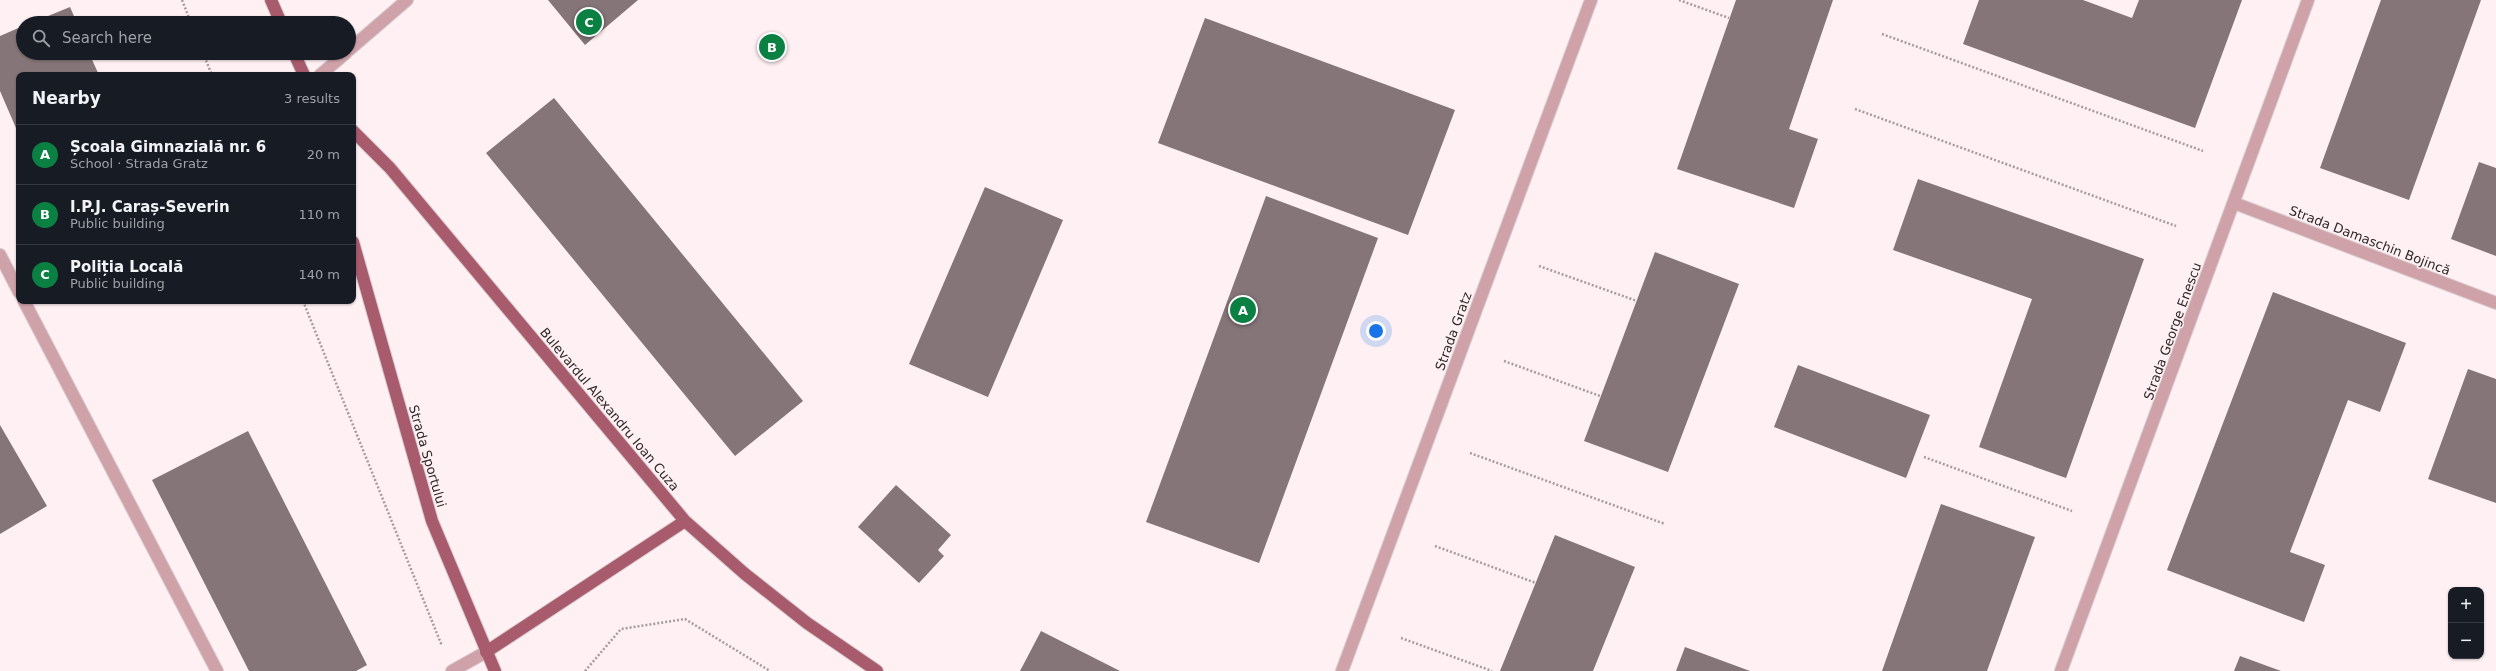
<!DOCTYPE html>
<html lang="en">
<head>
<meta charset="utf-8">
<style>
  body { margin:0; font-family:"DejaVu Sans",sans-serif; background:#242831; color:#f1f3f6 }
  .controls { position:absolute; right:12px; bottom:12px; display:grid; overflow:hidden; border-radius:8px; box-shadow:0 1px 3px #0004 }
  .controls button { width:36px; height:36px; display:grid; place-items:center; padding:0; border:0; border-bottom:1px solid #363941; background:#171b24; color:#f1f3f6; font:20px sans-serif }
  .you { position:absolute; left:1376px; top:331px; width:14px; height:14px; margin:-10px; border:3px solid #fff; border-radius:50%; background:#1a73e8; box-shadow:0 0 0 6px #1a73e833 }
  .badge { display:grid; place-items:center; width:26px; height:26px; border-radius:50%; background:#0b8043; color:#fff; font-size:13px; font-weight:700 }
  .pin { position:absolute; translate:-50% -50%; border:2px solid #fff; box-shadow:0 1px 4px #0006 }
  .list { margin:0; padding:0; list-style:none }
  h2 { display:flex; justify-content:space-between; align-items:center; height:52px; margin:0; padding:0 16px; font-size:17px }
  h2 small { font-size:13px; font-weight:400; color:#9ea1a6 }
  .list li { display:grid; grid-template-columns:26px 1fr auto; gap:12px; align-items:center; box-sizing:border-box; height:60px; padding:0 16px; border-top:1px solid #363941 }
  .list b { display:block; font-size:15px; white-space:nowrap }
  .list p { margin:0; font-size:13px; white-space:nowrap; color:#9ea1a6 }
  .list em { font-size:13px; font-style:normal; color:#9ea1a6 }
  .icon { flex:none; width:22px; height:22px; fill:none; stroke:currentColor; stroke-width:2; stroke-linecap:round; stroke-linejoin:round }
  .map { position:relative; flex:none; width:2496px; height:671px; overflow:hidden }
  .search { position:absolute; background:#171b24; box-shadow:0 1px 3px #0004; left:16px; top:16px; width:340px; height:44px; display:flex; align-items:center; gap:10px; box-sizing:border-box; padding:0 14px; border-radius:22px; color:#9ea1a6; font-size:15px }
  .panel { position:absolute; background:#171b24; box-shadow:0 1px 3px #0004; left:16px; top:72px; width:340px; height:232px; border-radius:8px }
  .map>svg:first-child { display:block }
</style>
</head>
<body>
<div class="map">
<svg width="2496" height="671" viewBox="0 0 2496 671">
  <rect width="100%" height="100%" fill="#fef0f3"/>
  <path fill="#857578" d="M548 0H638L585 45Z
    M1736 0H1833L1789 129 1818 139 1794 208 1677 169Z
    M1979 0H2083L2132 18 2139 0H2242L2195 128 1963 44Z
    M2381 0H2481L2409 200 2320 168Z
    M70 7 77 23H31Z
    M1205 18 1455 110 1408 235 1158 143Z
    M23 26V53H89L99 75H19V135L0 91V36Z
    M554 98 803 401 735 456 486 153Z
    M2479 162 2496 168V256L2451 239Z
    M1918 179 2144 259 2066 478 1979 447 2032 299 1893 250Z
    M985 187 1063 220 988 397 909 364Z
    M1266 196 1378 238 1259 563 1146 522Z
    M1655 252 1739 284 1668 472 1584 441Z
    M2273 292 2406 343 2380 412 2348 400 2290 552 2325 565 2304 622 2167 570Z
    M1798 365 1930 415 1906 478 1774 427Z
    M2468 369 2496 379V503L2428 479Z
    M0 425 47 506 0 534Z
    M248 431 367 665 356 671H249L152 480Z
    M896 485 951 535 938 550 944 556 919 583 858 527Z
    M1941 504 2035 537 1987 671H1882Z
    M1555 535 1635 567 1593 671H1500Z
    M1041 631 1120 671H1020Z
    M1685 647 1750 671H1676Z
    M2240 656 2281 671H2234Z"/>
  <g fill="none" stroke-linecap="round" stroke-linejoin="round">
    <defs>
      <path id="minor" d="M349 50 407 0
        M320 75 346 53
        M2234 203 2496 303
        M0 255 19 292
        M24 301 217 671
        M452 671 486 652
        M1342 671 1591 0
        M2061 671 2308 0"/>
      <path id="major" d="M271 0 281 23
        M294 53 304 75
        M353 131 390 168 685 521 745 574 807 623 877 671
        M353 242 432 521 495 671
        M486 652 685 521"/>
    </defs>
    <use href="#minor" stroke="#d9cccf" stroke-width="14"/>
    <use href="#major" stroke="#d9cccf" stroke-width="14"/>
    <path stroke="#a69b9d" stroke-width="2.5" stroke-dasharray="2 2" stroke-linecap="butt" d="M182 0 191 23
      M1679 0 1729 18
      M1882 34 2203 151
      M203 53 212 75
      M1855 109 2176 226
      M1539 266 1637 301
      M303 301 442 646
      M1504 361 1600 396
      M1470 453 1665 524
      M1924 457 2072 511
      M1435 546 1536 583
      M1401 638 1492 671
      M585 671 621 629 685 619 770 671"/>
    <use href="#minor" stroke="#cfa2aa" stroke-width="12"/>
    <use href="#major" stroke="#a85b6d" stroke-width="12"/>
  </g>
  <g text-anchor="middle" stroke-width="3" stroke-linejoin="round" paint-order="stroke">
    <g font-size="13" fill="#2e2829" stroke="#fef0f3">
      <text transform="translate(2370 240) rotate(21)" y="5">Strada Damaschin Bojincă</text>
      <text transform="translate(1453 331) rotate(-70)" y="5">Strada Gratz</text>
      <text transform="translate(2172 331) rotate(-70)" y="5">Strada George Enescu</text>
      <text transform="translate(610 409) rotate(50)" y="5">Bulevardul Alexandru Ioan Cuza</text>
      <text transform="translate(428 456) rotate(74)" y="5">Strada Sportului</text>
    </g>
  </g>
</svg>
<div class="controls">
<button>+</button>
<button>−</button>
</div>
<div class="you"></div>
<div class="pin badge" style="left:1243px;top:310px">A</div>
<div class="pin badge" style="left:772px;top:47px">B</div>
<div class="pin badge" style="left:589px;top:22px">C</div>
<div class="search"><svg class="icon" aria-label="search" viewBox="0 0 24 24"><circle cx="10" cy="10" r="6"/><path d="M15 15l6 6"/></svg>Search here</div>
<section class="panel">
<h2>Nearby<small>3 results</small></h2>
<ul class="list">
<li><span class="badge">A</span><div><b>Școala Gimnazială nr. 6</b><p>School · Strada Gratz</p></div><em>20 m</em></li>
<li><span class="badge">B</span><div><b>I.P.J. Caraș-Severin</b><p>Public building</p></div><em>110 m</em></li>
<li><span class="badge">C</span><div><b>Poliția Locală</b><p>Public building</p></div><em>140 m</em></li>
</ul>
</section>
</div>
</body>
</html>
